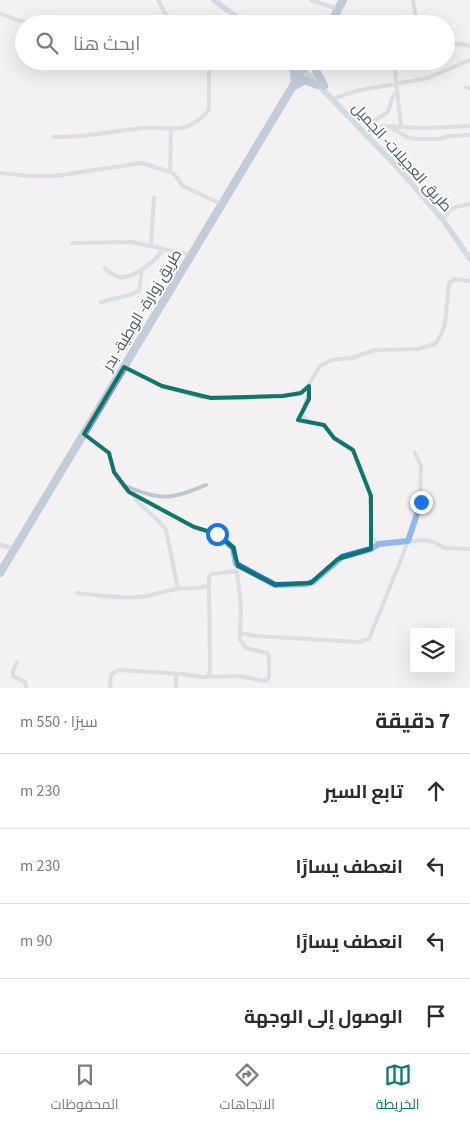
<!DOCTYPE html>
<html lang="ar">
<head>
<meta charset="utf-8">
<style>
  body { margin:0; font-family:"Source Sans 3",Cairo,sans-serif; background:#f2f2f3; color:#2b2b33; direction:rtl }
  .controls { position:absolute; right:15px; bottom:15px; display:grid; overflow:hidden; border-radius:0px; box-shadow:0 5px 20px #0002 }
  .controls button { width:45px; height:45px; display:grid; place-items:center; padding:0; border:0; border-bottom:1px solid #e1e1e2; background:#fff; color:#2b2b33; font:25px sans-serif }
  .stop { position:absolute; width:15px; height:15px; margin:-11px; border:4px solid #1a73e8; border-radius:50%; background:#fff }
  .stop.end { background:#1a73e8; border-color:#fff; box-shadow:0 1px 5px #0008 }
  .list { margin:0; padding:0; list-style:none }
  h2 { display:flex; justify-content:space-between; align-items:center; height:65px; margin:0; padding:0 20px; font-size:21px }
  h2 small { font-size:16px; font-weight:400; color:#7c7c81 }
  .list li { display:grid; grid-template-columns:32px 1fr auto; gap:15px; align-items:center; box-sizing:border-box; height:75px; padding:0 20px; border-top:1px solid #e1e1e2 }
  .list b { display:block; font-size:19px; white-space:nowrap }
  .list em { font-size:16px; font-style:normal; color:#7c7c81 }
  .icon { flex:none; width:28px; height:28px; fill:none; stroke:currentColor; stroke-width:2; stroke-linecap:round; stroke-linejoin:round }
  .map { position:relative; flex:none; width:470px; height:688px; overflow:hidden; direction:ltr }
  .search { position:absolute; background:#fff; box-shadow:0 5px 20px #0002; left:15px; right:15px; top:15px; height:55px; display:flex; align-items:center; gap:12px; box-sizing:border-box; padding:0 18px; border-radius:28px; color:#7c7c81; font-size:19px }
  .sheet { height:365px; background:#fff }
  nav { display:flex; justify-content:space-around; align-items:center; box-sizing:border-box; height:70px; border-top:1px solid #e1e1e2; background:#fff; font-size:14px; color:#7c7c81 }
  nav a { display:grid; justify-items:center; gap:2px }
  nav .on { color:#0f766e }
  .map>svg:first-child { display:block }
</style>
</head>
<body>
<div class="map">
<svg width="470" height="688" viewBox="0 0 470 688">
  <rect width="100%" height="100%" fill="#f3f1f1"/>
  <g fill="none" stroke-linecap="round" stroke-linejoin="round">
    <defs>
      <path id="highway" d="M330 24 343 0
        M288 61 294 71 295 81
        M315 61 316 71 324 86
        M294 86 305 80 318 85
        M0 573 308 61"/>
    </defs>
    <use href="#highway" stroke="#738bac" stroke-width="8"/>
    <path stroke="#bec7d0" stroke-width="4" d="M158 0 171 24
      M311 0 338 9
      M413 0 417 24
      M0 13 16 20 41 24
      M446 45 462 44 470 46
      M394 61 401 127
      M466 87 470 89
      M332 99 356 91 428 78 470 60
      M390 127 409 138 417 139H439L450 136 470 135
      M372 132 371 123 388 112 392 98 396 93
      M367 136 383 126 423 128 470 126
      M54 137C85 138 115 130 147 128 161 127 172 131 185 127 193 125 205 116 209 109V61
      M170 172 171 130
      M0 173 29 176H55L142 163 173 173 183 186 221 204
      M443 220C452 206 454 207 470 204
      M72 243 132 242 191 255
      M151 246 154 198
      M105 268C109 272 113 275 119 277 132 279 158 261 162 249
      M101 302 130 295 139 291 142 269
      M124 367 162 386 202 397 243 398 297 394 306 389 320 366 331 360 352 358 375 350 418 349 435 344 441 335 445 324 449 283 455 279 470 281
      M309 386C310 401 302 405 303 417L310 422 324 425 334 438 353 450 370 493 372 538 379 544 424 540 434 542 445 548 470 549
      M84 434 109 453 114 472 121 484 129 492 194 527 217 534 233 548 235 561 238 566 262 577 275 585 311 583 338 559 371 549 379 544
      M123 485C160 501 169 500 206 485
      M134 497C143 510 158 517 166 530L178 589
      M77 593C97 595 119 599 140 597 153 596 165 590 178 589 189 587 198 590 209 585V577L212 574 237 571
      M240 633 256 636 359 642 369 639 404 552 420 505 421 466 415 453
      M17 662 13 671V676L25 682 26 688
      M207 676 210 672 209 585
      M110 688 111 675 116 671 121 670 182 674 203 677 240 676 263 681 267 680 269 677V657L267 653 246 648 240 640 241 606 236 564
      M176 688V674"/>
    <path stroke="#c1cbd8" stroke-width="5" d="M0 545 16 549"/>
    <path stroke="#b0bfd0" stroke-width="5.5" d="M214 0 246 24
      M293 61 303 69 399 169 443 220 470 259"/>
    <use href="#highway" stroke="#88a1c0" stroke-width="7"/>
  </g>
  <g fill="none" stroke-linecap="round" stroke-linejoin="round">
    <path stroke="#1a73e8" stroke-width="6" d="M217 534 233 548 236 564 275 585 307 584 313 582 342 557 371 549 379 544 408 541 421 502"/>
  </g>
  <path d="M0 0H470V688H0ZM124 367 162 386 211 398 283 396 301 393 309 386V399L298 420 324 425 334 438 353 450 371 496V549L338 559 311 583 275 585 238 566 233 548 217 534 194 527 129 492 114 472 109 453 84 434Z" fill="#f3f1f1" fill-opacity=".55" fill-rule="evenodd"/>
  <path fill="none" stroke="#0f766e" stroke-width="4" stroke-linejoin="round" d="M124 367 162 386 211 398 283 396 301 393 309 386V399L298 420 324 425 334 438 353 450 371 496V549L338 559 311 583 275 585 238 566 233 548 217 534 194 527 129 492 114 472 109 453 84 434Z"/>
  <g text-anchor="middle" stroke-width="4" stroke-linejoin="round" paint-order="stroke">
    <g font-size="15" fill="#48535f" stroke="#fff">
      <text transform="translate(402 157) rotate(48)" y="5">طريق العجيلات- الجميل</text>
      <text transform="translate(142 310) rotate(-59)" y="5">طريق زوارة- الوطية- بدر</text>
    </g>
  </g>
</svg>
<div class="controls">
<button><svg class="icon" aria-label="layers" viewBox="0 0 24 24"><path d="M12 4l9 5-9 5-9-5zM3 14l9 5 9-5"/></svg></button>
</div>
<div class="stop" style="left:217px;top:534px"></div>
<div class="stop end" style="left:421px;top:502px"></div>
<div class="search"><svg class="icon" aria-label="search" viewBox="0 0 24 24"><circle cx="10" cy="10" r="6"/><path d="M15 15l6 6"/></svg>ابحث هنا</div>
</div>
<section class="sheet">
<h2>7 دقيقة<small>سيرًا · 550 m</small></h2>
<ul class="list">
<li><svg class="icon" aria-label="ahead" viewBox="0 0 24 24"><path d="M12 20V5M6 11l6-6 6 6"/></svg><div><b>تابع السير</b></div><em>230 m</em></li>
<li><svg class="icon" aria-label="left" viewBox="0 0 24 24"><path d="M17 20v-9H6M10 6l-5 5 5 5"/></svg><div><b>انعطف يسارًا</b></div><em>230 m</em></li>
<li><svg class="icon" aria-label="left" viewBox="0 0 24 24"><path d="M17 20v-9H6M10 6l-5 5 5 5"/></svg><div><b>انعطف يسارًا</b></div><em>90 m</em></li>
<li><svg class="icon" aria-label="arrive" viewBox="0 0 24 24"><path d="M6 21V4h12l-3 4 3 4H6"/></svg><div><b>الوصول إلى الوجهة</b></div></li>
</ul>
</section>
<nav>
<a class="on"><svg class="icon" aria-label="map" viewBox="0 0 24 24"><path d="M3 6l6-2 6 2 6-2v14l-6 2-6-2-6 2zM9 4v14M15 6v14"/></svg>الخريطة</a>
<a><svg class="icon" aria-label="directions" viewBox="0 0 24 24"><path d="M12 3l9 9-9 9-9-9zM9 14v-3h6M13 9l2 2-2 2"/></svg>الاتجاهات</a>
<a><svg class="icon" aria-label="saved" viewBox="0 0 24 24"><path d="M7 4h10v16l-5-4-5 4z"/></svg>المحفوظات</a>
</nav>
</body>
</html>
